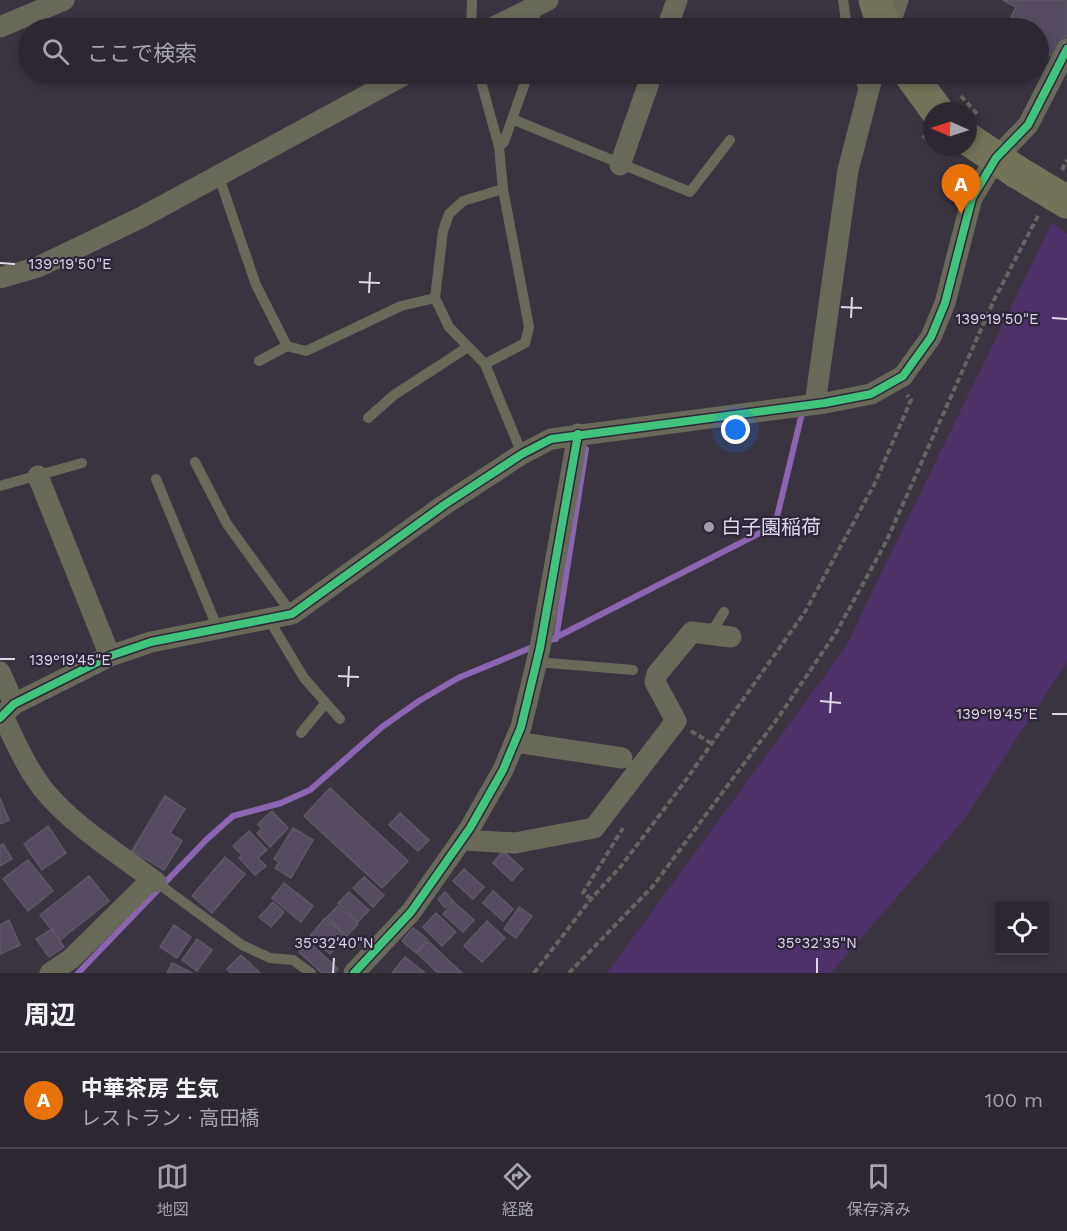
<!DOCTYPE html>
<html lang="ja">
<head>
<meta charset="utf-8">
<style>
  body { margin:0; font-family:"Work Sans","Noto Sans JP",sans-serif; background:#38333d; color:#f1f3f6 }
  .controls { position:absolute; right:18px; bottom:18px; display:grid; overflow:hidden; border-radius:0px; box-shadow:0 3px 9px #0003 }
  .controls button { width:54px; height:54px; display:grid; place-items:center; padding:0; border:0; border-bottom:2px solid #48444d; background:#2c2731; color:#f1f3f6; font:30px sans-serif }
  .compass { position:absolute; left:923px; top:102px; width:54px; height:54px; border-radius:50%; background:#2c2731; box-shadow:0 3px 9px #0003; rotate:273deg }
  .you { position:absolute; left:736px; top:430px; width:21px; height:21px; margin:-15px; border:4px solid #fff; border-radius:50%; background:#1a73e8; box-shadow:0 0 0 9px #1a73e833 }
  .badge { display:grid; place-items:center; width:39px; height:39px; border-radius:50%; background:#a59fac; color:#fff; font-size:20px; font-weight:700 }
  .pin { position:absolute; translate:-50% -50px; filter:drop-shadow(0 2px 3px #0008) }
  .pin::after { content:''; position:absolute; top:32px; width:21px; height:18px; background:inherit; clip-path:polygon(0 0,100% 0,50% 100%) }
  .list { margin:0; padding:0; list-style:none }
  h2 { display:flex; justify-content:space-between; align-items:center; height:78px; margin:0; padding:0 24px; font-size:26px }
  h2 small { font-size:20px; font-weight:400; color:#a6a5ab }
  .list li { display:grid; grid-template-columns:39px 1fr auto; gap:18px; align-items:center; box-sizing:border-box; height:96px; padding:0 24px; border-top:2px solid #48444d }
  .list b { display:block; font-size:22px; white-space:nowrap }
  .list p { margin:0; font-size:20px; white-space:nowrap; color:#a6a5ab }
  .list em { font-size:20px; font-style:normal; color:#a6a5ab }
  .icon { flex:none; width:33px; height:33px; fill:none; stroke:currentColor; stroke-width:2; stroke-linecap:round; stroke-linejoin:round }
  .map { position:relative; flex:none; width:1067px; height:973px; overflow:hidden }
  .search { position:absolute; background:#2c2731; box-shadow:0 3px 9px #0003; left:18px; right:18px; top:18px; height:66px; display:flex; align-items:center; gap:15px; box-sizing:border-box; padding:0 21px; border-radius:33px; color:#a6a5ab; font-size:22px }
  .sheet { height:174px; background:#2c2731 }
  nav { display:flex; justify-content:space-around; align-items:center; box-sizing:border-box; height:84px; border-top:2px solid #48444d; background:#2c2731; font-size:16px; color:#a6a5ab }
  nav a { display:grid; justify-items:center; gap:3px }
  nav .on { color:#a59fac }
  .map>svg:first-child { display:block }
</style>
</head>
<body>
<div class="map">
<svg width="1067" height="973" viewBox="0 0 1067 973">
  <rect width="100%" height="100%" fill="#3a3441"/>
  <path fill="#4d3168" d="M1052 223 1067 234V662L962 822 831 973H607L845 648Z"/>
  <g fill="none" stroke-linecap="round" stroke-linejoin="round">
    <path stroke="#8b65b1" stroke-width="6" d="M556 639 586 449
      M545 643 764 531 776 521 803 409
      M78 973 206 840 233 816 281 803 310 790 382 727 419 701 458 678 535 646"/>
  </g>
  <path fill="#564b60" stroke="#5e5964" stroke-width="1.5" d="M1003 0H1067V34L1053 57 1038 48V28H1006L1016 7Z
    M330 788 408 861 382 888 304 816Z
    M165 796 185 809 170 833 182 841 164 870 132 851Z
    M0 798 9 820 0 824Z
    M272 811 288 828 270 847 257 833 262 829 258 824Z
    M400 813 429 840 418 851 389 825Z
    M48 826 66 853 42 870 24 844Z
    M293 828 313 840 291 878 275 868 279 862 274 859Z
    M249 831 267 850 258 858 266 866 255 875 239 858 242 855 233 846Z
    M3 844 12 859 0 866V846Z
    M503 851 523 869 512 881 493 863Z
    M225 857 245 874 212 913 192 896Z
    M28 860 53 891 28 911 3 879Z
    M464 869 484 887 473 899 453 881Z
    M89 876 109 901 60 940 40 915Z
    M364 877 384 895 373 907 353 888Z
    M284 883 313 906 301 922 272 898Z
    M493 891 513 909 503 921 483 903Z
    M349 892 369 910 358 922 338 903Z
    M445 892 453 901 445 908 438 899Z
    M273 902 284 912 271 927 259 917Z
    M454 902 474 920 463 932 443 914Z
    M338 906 358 924 347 936 327 917Z
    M519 907 532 916 516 938 504 929Z
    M436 913 456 932 442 946 423 927Z
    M325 918 346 936 330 954 310 936Z
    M9 920 20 945 0 954V925Z
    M487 921 505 938 482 962 464 946Z
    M174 925 191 937 177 958 160 947Z
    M413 928 427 939 416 953 402 941Z
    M52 929 64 947 49 957 36 939Z
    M197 939 212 950 197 971 182 960Z
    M428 941 462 973H438L417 953Z
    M309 942 338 969 334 973H322L299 952Z
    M241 955 260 973H231L227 969Z
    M405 957 425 973H392Z
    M172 963 192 973H167Z"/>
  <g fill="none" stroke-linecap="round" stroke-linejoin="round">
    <path stroke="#65645e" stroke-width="4" stroke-dasharray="6 3" stroke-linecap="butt" d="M961 96 978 115
      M923 135 932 144
      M936 147 945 154
      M1062 170 1067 160
      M691 731 712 744
      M591 899 583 893 623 828
      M534 973 591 899 622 865 683 784 805 612 875 483 911 400 907 395
      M569 973 653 886 780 715 837 631 886 542 995 298 1039 214"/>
    <path stroke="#69695a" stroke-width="10" d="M843 0 847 28
      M529 10 539 25V28
      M471 28 472 0
      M479 74 499 147 503 189 529 327 525 343 485 364
      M859 74 864 92
      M512 119 690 192 730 140
      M499 147 504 142 528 74
      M218 174 256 285 287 346 306 351 401 306 435 298
      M503 189 463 201 449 214 443 231 435 298 449 327 485 364 522 454
      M259 361 287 346
      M368 418 394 395 468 347
      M195 462 227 524 292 614
      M156 479 217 627
      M0 486 82 463
      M268 618 304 678 340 719
      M711 633 724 612
      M537 662 633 670
      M301 733 324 705
      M156 882 242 945 270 958 293 960 311 973"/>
    <path stroke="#69695a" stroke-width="21" d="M0 27 64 0
      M492 28 548 0
      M667 28 677 0
      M888 28 898 0
      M620 165 652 74
      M0 278 38 267 142 217 406 74
      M815 404 848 170 873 74
      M38 476 110 656
      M0 672 14 704
      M3 716C15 741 26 767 43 789 73 826 118 853 156 882
      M0 718 14 704 110 656 151 642 292 614 444 505 522 454 551 439 825 403 871 394 903 376 931 337 945 303 972 198 996 158 1028 125 1067 49
      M515 742 622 758
      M462 840 515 843 594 828 676 721 655 682 657 674 692 632 731 637
      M50 973 71 959 152 879
      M354 973 411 912 470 828 503 770 521 727 540 648 578 434"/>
    <path stroke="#727359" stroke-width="33" d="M875 0 884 28
      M910 74 937 111
      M968 139 1017 172"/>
    <path stroke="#727359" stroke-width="33" d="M1017 172 1067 202"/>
    <defs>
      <path id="cycleway" d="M0 718 14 704 110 656 151 642 292 614 444 505 522 454 551 439 825 403 871 394 903 376 931 337 945 303 972 198 996 158 1028 125 1067 49
        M354 973 411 912 470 828 503 770 521 727 540 648 578 434"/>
    </defs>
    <use href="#cycleway" stroke="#2f253b" stroke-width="11"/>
    <use href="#cycleway" stroke="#40c37c" stroke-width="8"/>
  </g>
  <path fill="none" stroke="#ded8e6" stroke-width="2" d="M0 263 15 264M359 282 380 283M369 293 370 272M841 307 862 308M851 318 852 297M1052 318 1067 319M0 659H15M338 676 359 677M348 687 349 666M820 701 841 703M830 713 831 692M1052 714H1067M333 973 334 958M817 973V958"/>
  <circle fill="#a59fac" stroke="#2f253b" stroke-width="2" cx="709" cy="527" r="6"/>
  <g text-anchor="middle" stroke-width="4.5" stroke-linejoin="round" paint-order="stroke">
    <g font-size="20" fill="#ded8e6" stroke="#2f253b" text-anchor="start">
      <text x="721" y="534">白子園稲荷</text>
    </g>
  </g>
  <g font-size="15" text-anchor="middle" fill="#ded8e6" stroke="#2f253b" stroke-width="4.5" stroke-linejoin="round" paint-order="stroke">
    <text x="70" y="269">139°19'50"E</text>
    <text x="997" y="324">139°19'50"E</text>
    <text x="70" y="665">139°19'45"E</text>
    <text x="997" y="719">139°19'45"E</text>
    <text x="334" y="948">35°32'40"N</text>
    <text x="817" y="948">35°32'35"N</text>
  </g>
</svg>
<div class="controls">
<button><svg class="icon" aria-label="locate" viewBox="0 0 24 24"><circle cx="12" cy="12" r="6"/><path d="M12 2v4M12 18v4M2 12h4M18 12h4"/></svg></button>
</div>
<svg class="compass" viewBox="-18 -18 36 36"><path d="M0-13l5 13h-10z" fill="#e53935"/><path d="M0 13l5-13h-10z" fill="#a6a5ab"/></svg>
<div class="you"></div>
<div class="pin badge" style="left:961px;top:214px;background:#e8710a">A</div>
<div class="search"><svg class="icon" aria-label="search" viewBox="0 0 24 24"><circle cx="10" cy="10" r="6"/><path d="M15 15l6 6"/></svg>ここで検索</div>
</div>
<section class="sheet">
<h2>周辺<small></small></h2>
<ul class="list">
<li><span class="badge" style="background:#e8710a">A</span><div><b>中華茶房 生気</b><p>レストラン · 高田橋</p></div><em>100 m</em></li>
</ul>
</section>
<nav>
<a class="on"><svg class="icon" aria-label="map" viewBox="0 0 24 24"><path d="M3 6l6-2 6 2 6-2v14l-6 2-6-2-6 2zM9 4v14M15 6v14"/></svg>地図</a>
<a><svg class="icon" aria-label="directions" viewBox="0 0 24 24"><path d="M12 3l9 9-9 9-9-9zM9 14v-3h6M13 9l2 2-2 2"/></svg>経路</a>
<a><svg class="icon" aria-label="saved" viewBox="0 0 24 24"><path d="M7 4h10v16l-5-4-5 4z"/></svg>保存済み</a>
</nav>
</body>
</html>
